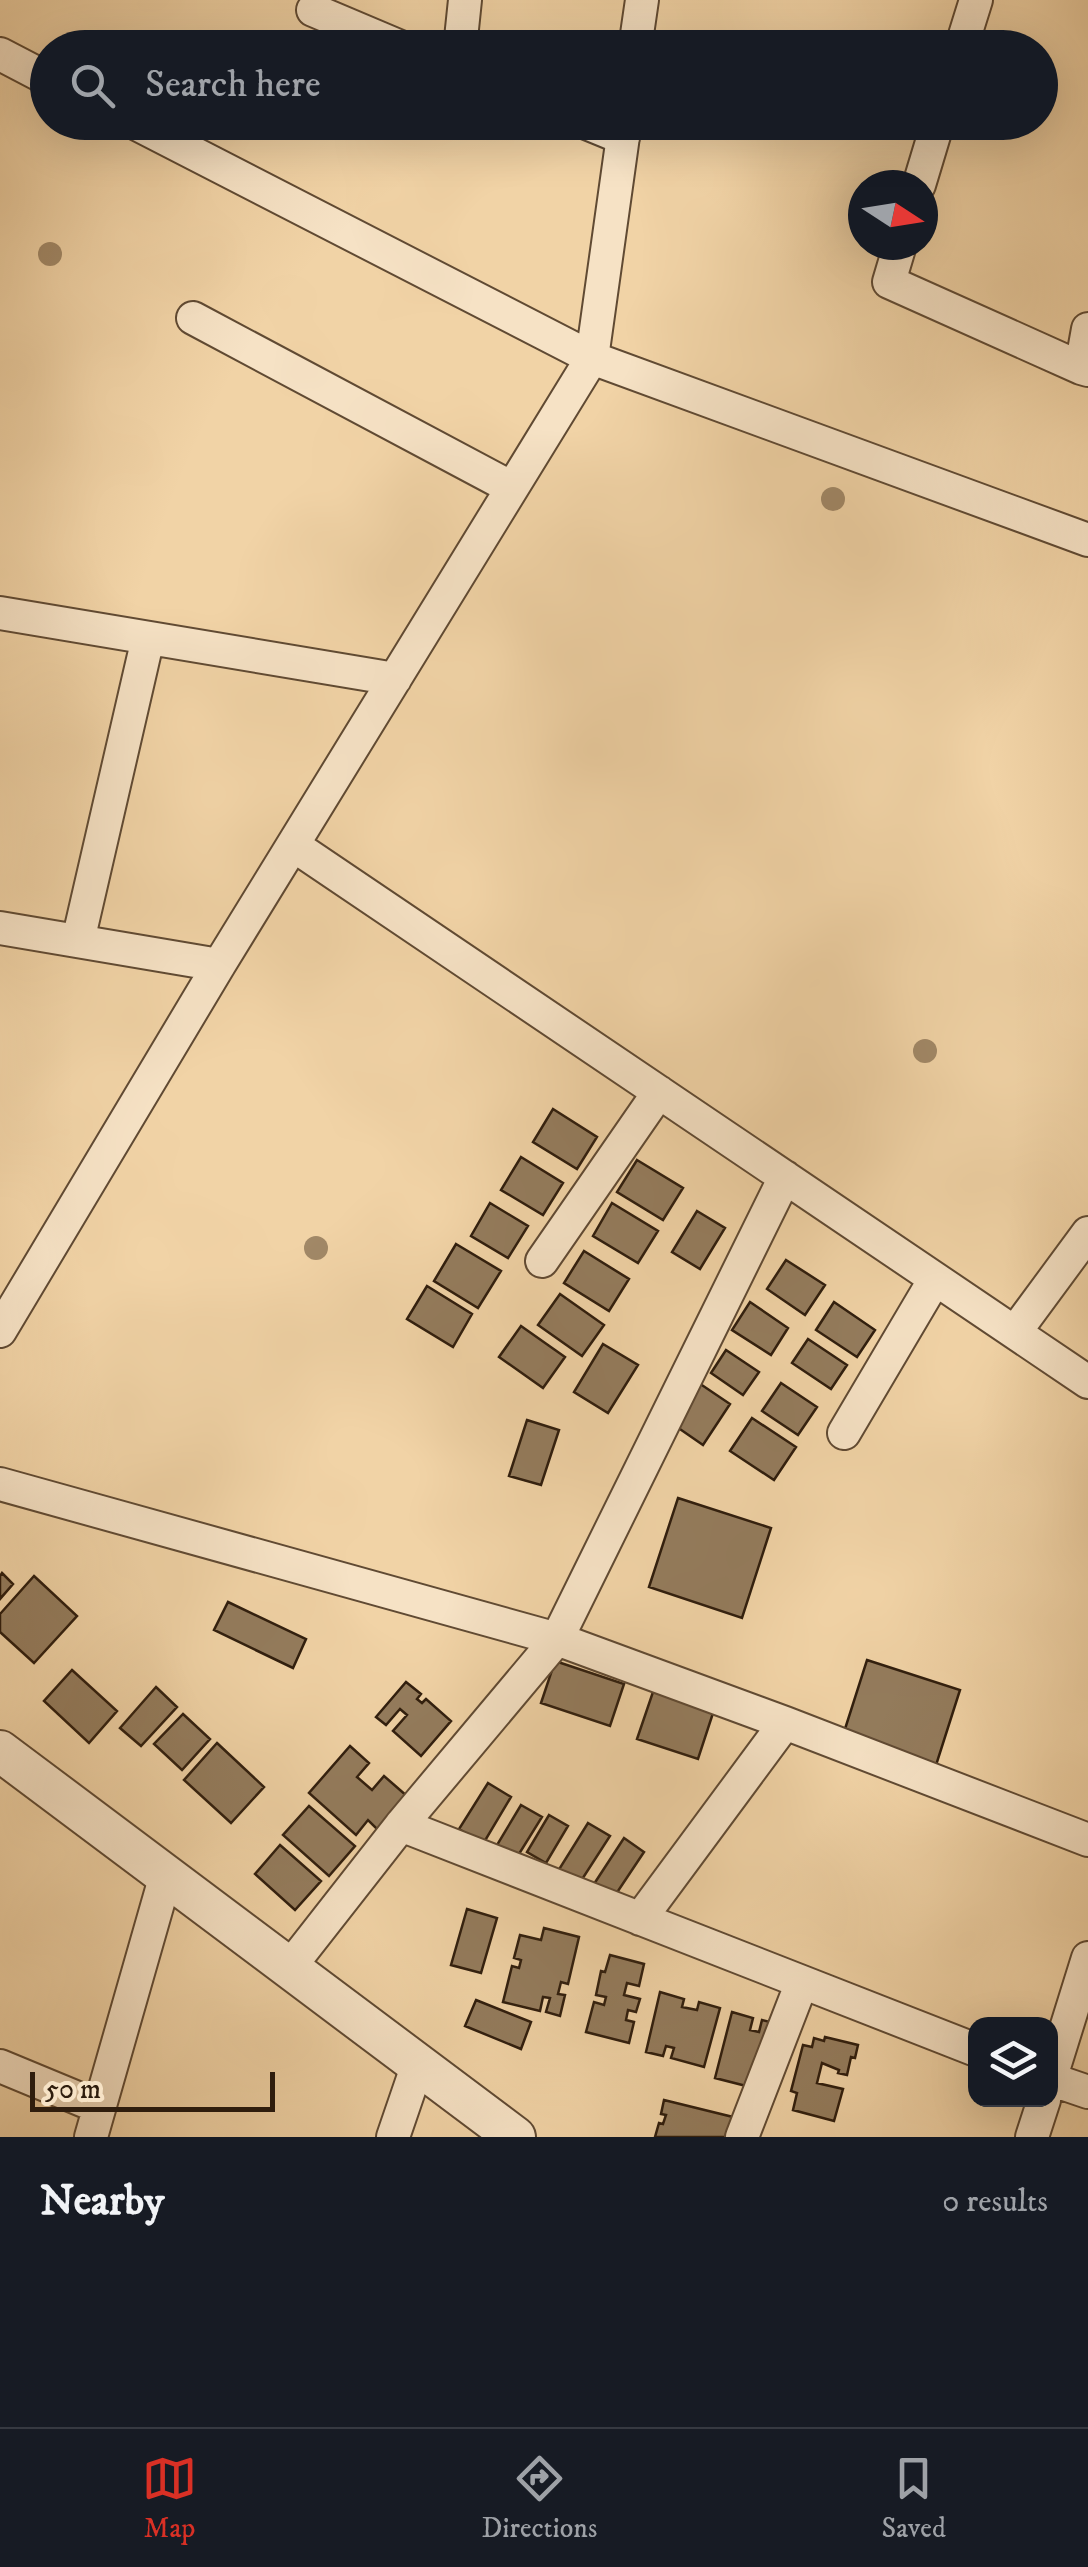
<!DOCTYPE html>
<html lang="en">
<head>
<meta charset="utf-8">
<style>
  body { margin:0; font-family:"IM FELL DW Pica",serif; background:#242831; color:#f1f3f6 }
  .controls { position:absolute; right:30px; bottom:30px; display:grid; overflow:hidden; border-radius:20px; box-shadow:0 10px 40px #0002 }
  .controls button { width:90px; height:90px; display:grid; place-items:center; padding:0; border:0; border-bottom:2px solid #363941; background:#171b24; color:#f1f3f6; font:50px sans-serif }
  .compass { position:absolute; left:848px; top:170px; width:90px; height:90px; border-radius:50%; background:#171b24; box-shadow:0 10px 40px #0002; rotate:102deg }
  .scale { position:absolute; left:30px; bottom:25px; width:245px; box-sizing:border-box; padding-left:10px; border:5px solid #2f1d0d; border-top:0; font-size:28px; line-height:35px; white-space:nowrap; color:#2f1d0d; -webkit-text-stroke:8px #f6e2c5; paint-order:stroke }
  .list { margin:0; padding:0; list-style:none }
  h2 { display:flex; justify-content:space-between; align-items:center; height:130px; margin:0; padding:0 40px; font-size:42px }
  h2 small { font-size:32px; font-weight:400; color:#9ea1a6 }
  .icon { flex:none; width:55px; height:55px; fill:none; stroke:currentColor; stroke-width:2; stroke-linecap:round; stroke-linejoin:round }
  .map { position:relative; flex:none; width:1088px; height:2137px; overflow:hidden }
  .search { position:absolute; background:#171b24; box-shadow:0 10px 40px #0002; left:30px; right:30px; top:30px; height:110px; display:flex; align-items:center; gap:25px; box-sizing:border-box; padding:0 35px; border-radius:55px; color:#9ea1a6; font-size:38px }
  .sheet { height:290px; background:#171b24 }
  nav { display:flex; justify-content:space-around; align-items:center; box-sizing:border-box; height:140px; border-top:2px solid #363941; background:#171b24; font-size:28px; color:#9ea1a6 }
  nav a { display:grid; justify-items:center; gap:5px }
  nav .on { color:#d93025 }
  .map>svg:first-child { display:block }
</style>
</head>
<body>
<div class="map">
<svg width="1088" height="2137" viewBox="0 0 1088 2137">
  <rect width="100%" height="100%" fill="#f1d3a6"/>
  <filter id="stains"><feTurbulence type="fractalNoise" baseFrequency=".002" numOctaves="4"/><feColorMatrix values="0 0 0 0 .2 0 0 0 0 .09 0 0 0 0 .02 0 0 0 .5 -.17"/></filter>
  <radialGradient id="worn" r=".72"><stop offset=".6" stop-color="#630" stop-opacity="0"/><stop offset="1" stop-color="#630" stop-opacity=".3"/></radialGradient>
  <path fill="#947c5d" stroke="#2f1d0d" stroke-width="2.5" d="M553 1109 597 1137 577 1169 533 1142Z
    M521 1157 563 1183 543 1215 501 1190Z
    M637 1160 683 1188 663 1220 617 1192Z
    M490 1203 528 1226 508 1258 471 1236Z
    M612 1203 658 1231 638 1263 593 1236Z
    M697 1211 725 1228 700 1269 672 1252Z
    M456 1244 501 1271 478 1308 434 1281Z
    M584 1251 629 1279 609 1311 564 1283Z
    M786 1260 825 1285 805 1315 767 1289Z
    M427 1286 472 1314 453 1347 407 1319Z
    M560 1294 604 1325 582 1356 538 1325Z
    M750 1302 788 1328 771 1355 732 1330Z
    M834 1302 875 1330 857 1357 816 1330Z
    M521 1326 565 1357 543 1388 499 1357Z
    M808 1339 847 1365 831 1389 792 1363Z
    M603 1344 638 1365 608 1413 574 1392Z
    M726 1350 759 1372 743 1395 711 1373Z
    M687 1375 730 1404 703 1445 661 1416Z
    M781 1383 817 1407 798 1435 762 1411Z
    M752 1418 796 1447 774 1480 730 1451Z
    M527 1420 559 1430 541 1485 509 1476Z
    M678 1498 771 1528 742 1618 649 1587Z
    M2 1573 13 1584 0 1599V1576Z
    M34 1576 77 1616 34 1663 0 1632V1614Z
    M228 1602 306 1639 293 1668 214 1630Z
    M867 1660 960 1690 930 1784 837 1754Z
    M555 1661 624 1684 610 1726 541 1703Z
    M72 1670 117 1711 89 1743 44 1701Z
    M406 1682 421 1694 417 1699 422 1703 426 1699 451 1721 421 1756 393 1731 407 1715 400 1709 386 1725 376 1717Z
    M655 1686 715 1707 698 1759 637 1739Z
    M156 1687 177 1707 141 1746 120 1728Z
    M183 1714 210 1739 182 1770 154 1744Z
    M217 1743 264 1787 231 1823 184 1780Z
    M350 1746 369 1763 357 1777 372 1790 384 1776 408 1797 379 1831 368 1820 356 1835 309 1793Z
    M488 1783 511 1797 483 1844 459 1829Z
    M521 1805 542 1817 514 1862 494 1850Z
    M309 1806 355 1846 329 1876 283 1835Z
    M549 1815 568 1826 546 1863 527 1852Z
    M588 1823 610 1836 579 1884 558 1871Z
    M624 1838 644 1852 614 1897 594 1884Z
    M280 1845 321 1881 295 1910 255 1874Z
    M467 1909 497 1918 481 1973 451 1965Z
    M544 1928 579 1937 568 1984 561 1982 558 1994 565 1995 560 2016 546 2012 550 1998 543 1997 540 2011 503 2002 512 1966 519 1968 521 1960 514 1958 520 1935 541 1940Z
    M610 1955 644 1964 639 1986 627 1983 624 1995 640 1999 636 2012 628 2010 626 2020 634 2022 629 2043 586 2032 594 2002 604 2005 606 1997 596 1995 601 1971 605 1972Z
    M660 1992 684 1999 682 2007 697 2010 699 2002 720 2008 704 2067 671 2058 674 2048 666 2046 663 2056 646 2052Z
    M476 2000 531 2022 521 2049 465 2026Z
    M732 2012 753 2018 750 2030 759 2032 762 2020 790 2027 758 2089 715 2078Z
    M825 2037 858 2045 855 2058 851 2057 847 2075 838 2073 839 2070 822 2063 817 2083 843 2089 834 2121 793 2110 797 2093 791 2091 803 2045 812 2047 814 2038 824 2041Z
    M664 2100 737 2118 732 2137H655L659 2123 663 2124 666 2115 661 2114Z"/>
  <g fill="none" stroke-linecap="round" stroke-linejoin="round">
    <defs>
      <path id="minor" d="M313 10 403 48
        M460 48 465 0
        M635 48 642 0
        M961 48 976 0
        M0 54 48 79
        M133 122 592 358 1088 540
        M584 122 623 138
        M919 185 938 122
        M900 245 889 282 1081 368
        M193 318 512 488
        M1088 329 1081 368 1088 370
        M0 613 395 679
        M293 845 1088 1382
        M0 928 219 965
        M78 941 148 638
        M542 1261 659 1092
        M0 1331 219 965 592 358 625 122
        M1015 1332 1088 1233
        M844 1433 935 1279
        M0 1484 557 1639 785 1723 1088 1840
        M401 1825 976 2050
        M640 1919 785 1723
        M289 1968 401 1825 557 1639 785 1177
        M0 2066 99 2107
        M1050 2079 1088 2092
        M1050 2080 1088 1958
        M91 2137 166 1875
        M393 2137 418 2064
        M742 2137 802 1982
        M1032 2137 1044 2100"/>
      <path id="tertiary" d="M0 1751 515 2137"/>
    </defs>
    <use href="#minor" stroke="#604a33" stroke-width="36"/>
    <use href="#tertiary" stroke="#604a33" stroke-width="44"/>
    <use href="#minor" stroke="#f6e2c5" stroke-width="32"/>
    <use href="#tertiary" stroke="#f6e2c5" stroke-width="40"/>
  </g>
  <g fill="#a18867">
    <circle cx="50" cy="254" r="12"/>
    <circle cx="833" cy="499" r="12"/>
    <circle cx="925" cy="1051" r="12"/>
    <circle cx="316" cy="1248" r="12"/>
  </g>
  <rect width="100%" height="100%" filter="url(#stains)"/>
  <rect width="100%" height="100%" fill="url(#worn)"/>
</svg>
<div class="controls">
<button><svg class="icon" aria-label="layers" viewBox="0 0 24 24"><path d="M12 4l9 5-9 5-9-5zM3 14l9 5 9-5"/></svg></button>
</div>
<svg class="compass" viewBox="-18 -18 36 36"><path d="M0-13l5 13h-10z" fill="#e53935"/><path d="M0 13l5-13h-10z" fill="#9ea1a6"/></svg>
<div class="scale">50 m</div>
<div class="search"><svg class="icon" aria-label="search" viewBox="0 0 24 24"><circle cx="10" cy="10" r="6"/><path d="M15 15l6 6"/></svg>Search here</div>
</div>
<section class="sheet">
<h2>Nearby<small>0 results</small></h2>
<ul class="list">
</ul>
</section>
<nav>
<a class="on"><svg class="icon" aria-label="map" viewBox="0 0 24 24"><path d="M3 6l6-2 6 2 6-2v14l-6 2-6-2-6 2zM9 4v14M15 6v14"/></svg>Map</a>
<a><svg class="icon" aria-label="directions" viewBox="0 0 24 24"><path d="M12 3l9 9-9 9-9-9zM9 14v-3h6M13 9l2 2-2 2"/></svg>Directions</a>
<a><svg class="icon" aria-label="saved" viewBox="0 0 24 24"><path d="M7 4h10v16l-5-4-5 4z"/></svg>Saved</a>
</nav>
</body>
</html>
